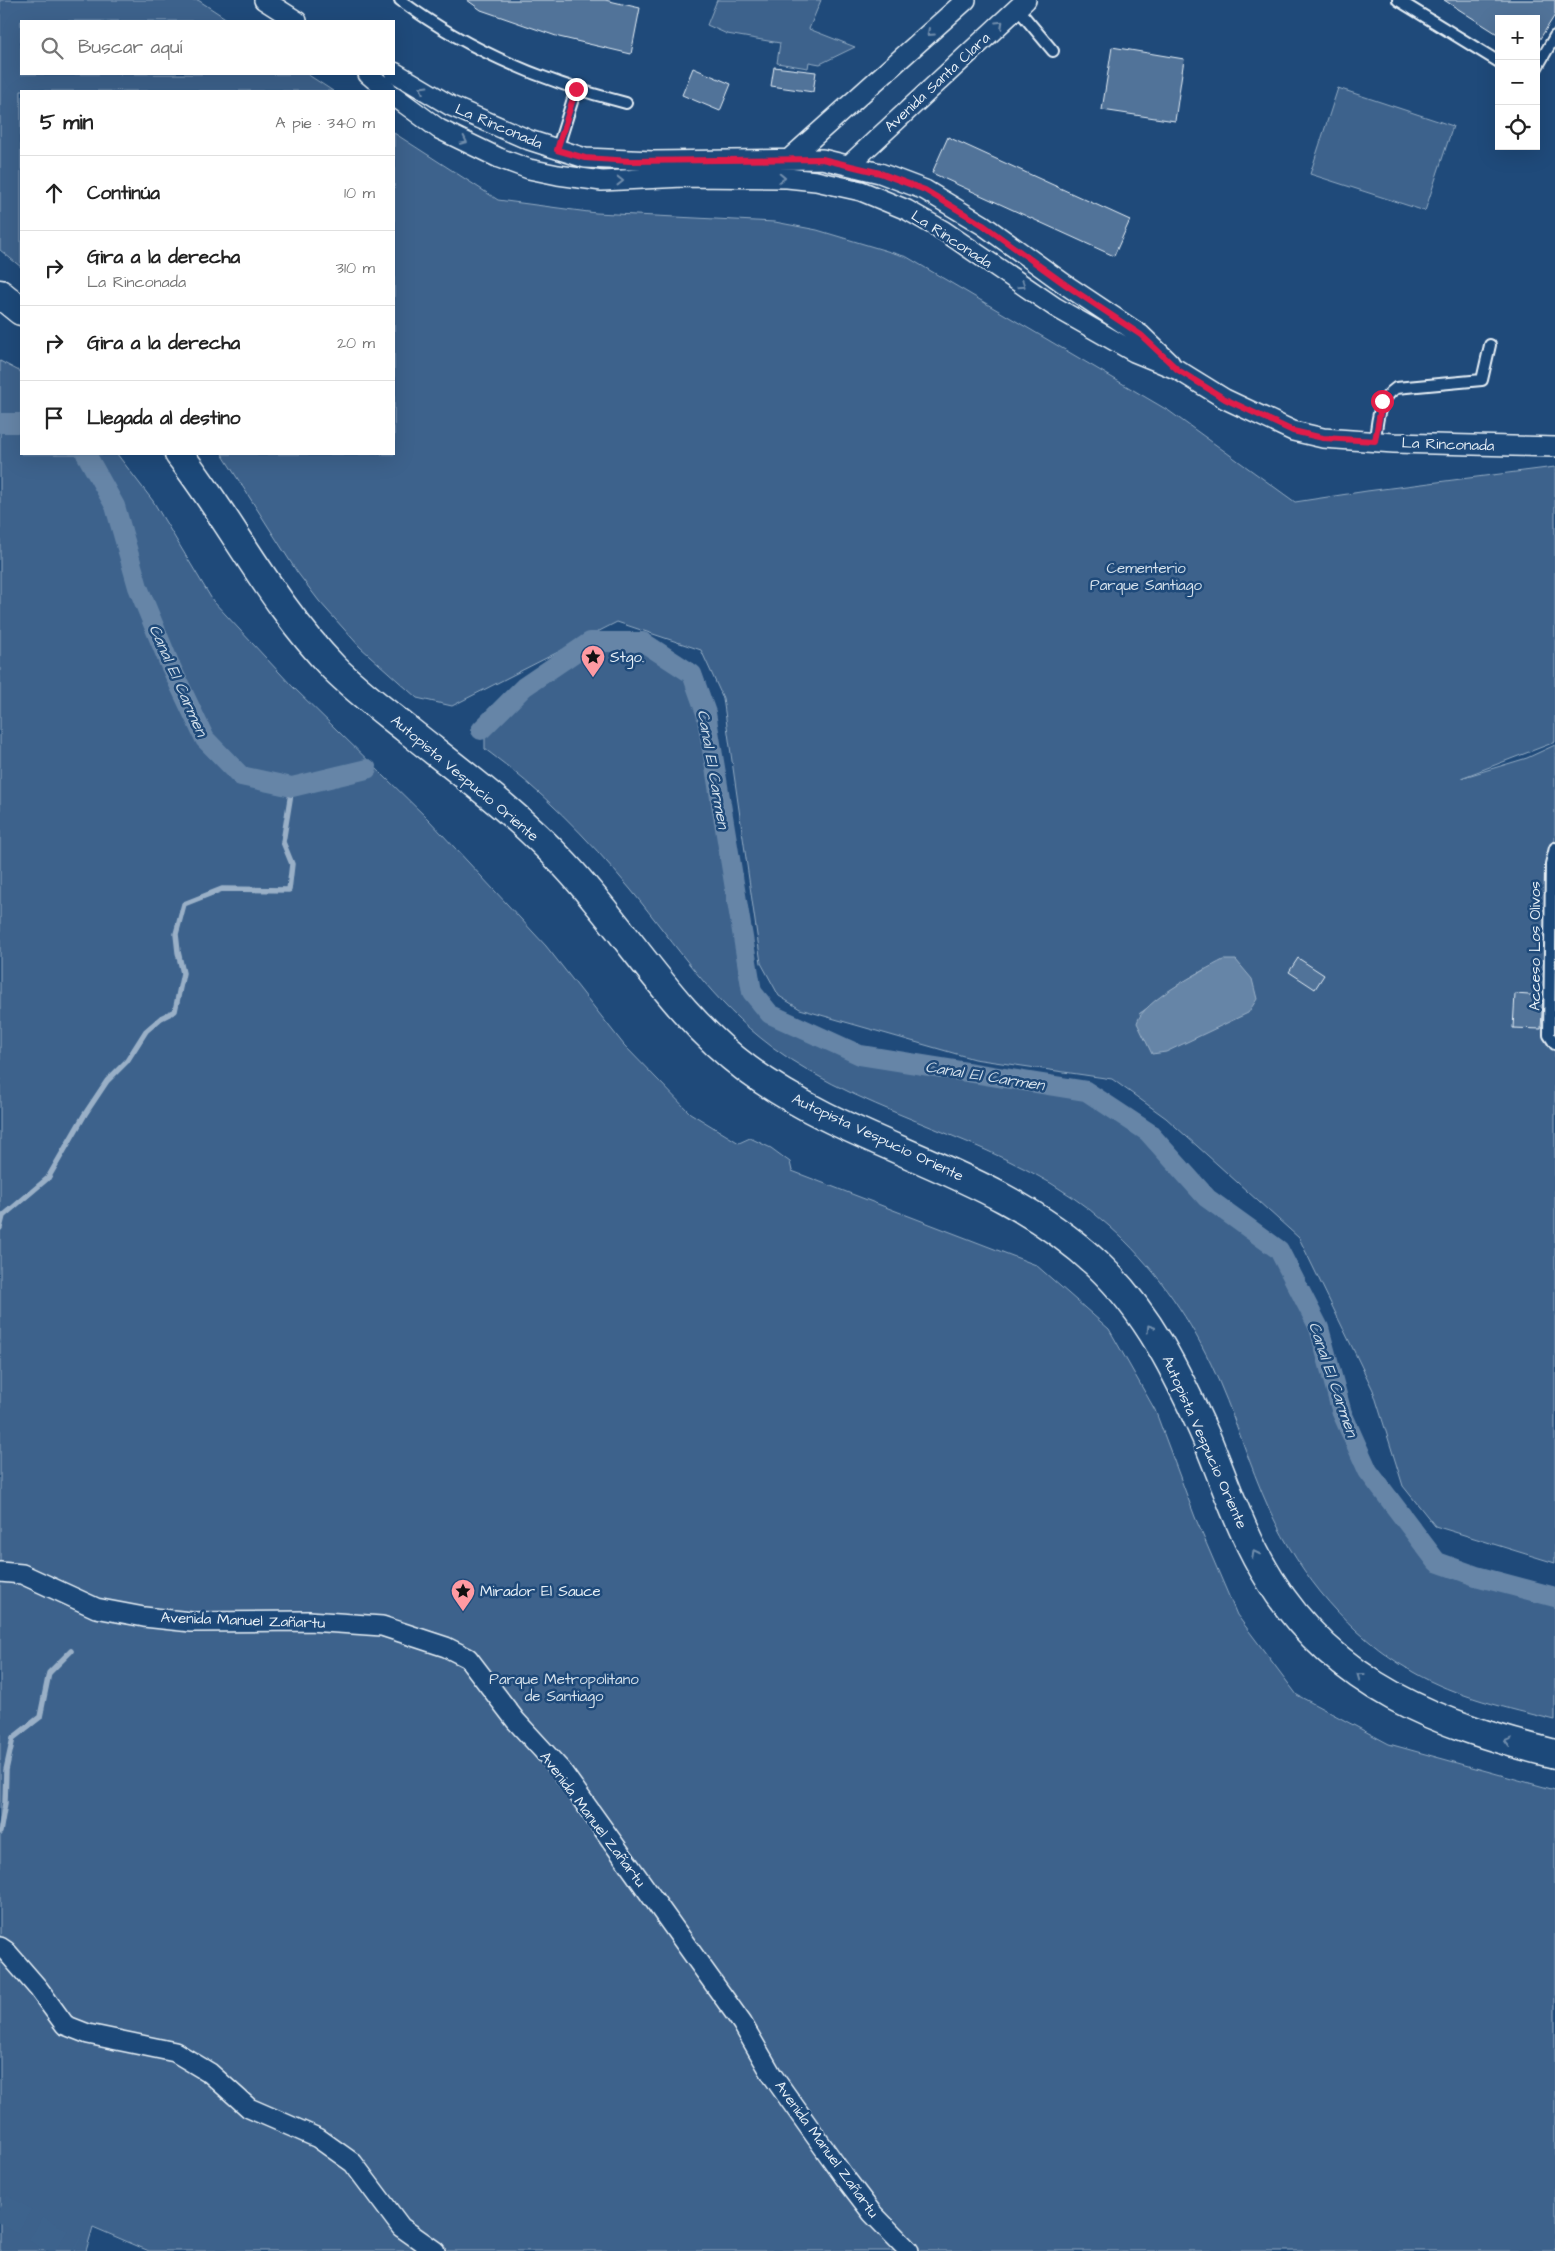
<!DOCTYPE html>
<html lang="es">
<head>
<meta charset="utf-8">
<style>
  body { margin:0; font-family:"Architects Daughter",sans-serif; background:#f6f6f6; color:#222 }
  .controls { position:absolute; right:15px; top:15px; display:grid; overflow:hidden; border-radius:0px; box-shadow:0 5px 20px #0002 }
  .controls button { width:45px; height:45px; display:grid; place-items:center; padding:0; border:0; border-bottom:1px solid #e0e0e0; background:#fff; color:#222; font:25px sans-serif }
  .stop { position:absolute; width:15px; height:15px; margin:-11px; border:4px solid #e11d48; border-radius:50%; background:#fff }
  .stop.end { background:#e11d48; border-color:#fff; box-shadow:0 1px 5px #0008 }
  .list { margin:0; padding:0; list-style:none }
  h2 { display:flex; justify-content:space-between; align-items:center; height:65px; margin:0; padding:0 20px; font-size:21px }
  h2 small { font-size:16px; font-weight:400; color:#767676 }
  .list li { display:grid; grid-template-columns:32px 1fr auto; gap:15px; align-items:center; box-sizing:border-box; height:75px; padding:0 20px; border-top:1px solid #e0e0e0 }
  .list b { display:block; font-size:19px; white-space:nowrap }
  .list p { margin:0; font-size:16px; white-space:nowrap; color:#767676 }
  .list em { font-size:16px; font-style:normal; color:#767676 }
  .icon { flex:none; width:28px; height:28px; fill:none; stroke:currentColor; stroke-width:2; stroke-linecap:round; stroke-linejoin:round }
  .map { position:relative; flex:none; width:1555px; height:2251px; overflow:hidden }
  .search { position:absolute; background:#fff; box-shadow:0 5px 20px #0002; left:20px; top:20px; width:375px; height:55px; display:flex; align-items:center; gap:12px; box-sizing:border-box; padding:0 18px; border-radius:0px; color:#767676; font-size:19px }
  .panel { position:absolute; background:#fff; box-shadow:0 5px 20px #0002; left:20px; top:90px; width:375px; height:365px; border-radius:0px }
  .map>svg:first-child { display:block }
</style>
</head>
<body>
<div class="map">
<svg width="1555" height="2251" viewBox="0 0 1555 2251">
  <rect width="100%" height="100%" fill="#1f4a7a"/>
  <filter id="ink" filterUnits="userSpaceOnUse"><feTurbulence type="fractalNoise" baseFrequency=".02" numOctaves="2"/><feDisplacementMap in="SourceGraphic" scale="10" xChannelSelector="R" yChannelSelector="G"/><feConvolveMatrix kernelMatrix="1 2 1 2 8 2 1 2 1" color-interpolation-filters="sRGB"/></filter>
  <g filter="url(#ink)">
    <path fill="#3c628c" stroke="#92aac2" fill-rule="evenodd" d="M0 0H198L230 21H21V74H307L333 91H21V267L0 250Z
      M717 0H821L809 29 855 47 820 64 809 62 808 68 777 63 780 43 727 34 707 25Z
      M1338 88 1453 126 1425 211 1310 174Z
      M394 133 498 200 596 213 775 222 817 230 907 257 1169 411 1295 502 1367 491 1555 467V742L1461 778 1527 758 1555 745V1563L1435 1526 1403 1486 1373 1390 1299 1238 1166 1118 1112 1079 974 1059 800 1009 779 996 761 963 723 698 701 650 617 622 452 706 417 698 360 647 319 601 297 572 222 454H394ZM1205 969 1139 1014 1178 985Z
      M0 361 21 372V454H117L153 501 213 601 292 686 429 820 546 946 624 1045 690 1113 739 1143 750 1138 771 1148 790 1162 792 1171 1036 1265 1109 1329 1155 1410 1195 1517 1237 1615 1297 1695 1389 1744 1555 1790V2251H149L93 2227 86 2251H0Z
      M592 648H641L687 678 700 715 746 994 766 1019 859 1062 1084 1097 1144 1136 1203 1203 1274 1254 1313 1330 1337 1415 1363 1474 1432 1568 1474 1582 1555 1603V1720C1507 1708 1456 1697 1413 1672 1349 1635 1301 1577 1270 1511 1248 1463 1234 1412 1211 1364 1186 1312 1152 1264 1109 1226 1013 1138 874 1123 771 1046 711 1001 678 947 631 890 587 837 541 790 485 749V735L528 692Z"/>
    <path fill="#6685a7" stroke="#9ab0c7" d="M1223 960H1236L1252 979 1257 999 1248 1013 1166 1052 1152 1054 1137 1023C1142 1001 1202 971 1223 960Z"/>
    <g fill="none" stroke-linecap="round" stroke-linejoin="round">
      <path stroke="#9ab0c7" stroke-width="5.5" d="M0 1228 3 1216 48 1178 85 1114 107 1081 127 1061 146 1031 161 1018 175 1011 183 973 178 952 176 934 184 904 222 889 289 890 292 864 283 842 292 787
        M0 1832 5 1803 6 1770 13 1738 40 1717 49 1673 71 1651"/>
      <path stroke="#6685a7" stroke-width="20" d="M0 423H21
        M86 454 115 506 138 587 170 665 205 739 241 776 292 787 367 769
        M481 730 524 687 590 642H643L692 674 706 713 752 992 770 1014 860 1055 1086 1091 1148 1132 1207 1198 1279 1250 1319 1328 1342 1413 1368 1471 1437 1562 1476 1576 1555 1597"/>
    </g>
    <path fill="#517399" stroke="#e8f1f8" d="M467 0H605L640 8 631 54 559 37 481 10Z
      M1444 0H1555V15L1536 45V19H1499V35Z
      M1112 47 1184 59 1175 121 1102 110Z
      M774 67 816 72 813 92 771 86Z
      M693 68 731 84 720 111 682 95Z
      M948 137 1130 220 1114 256 932 173Z
      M1298 958 1324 975 1315 989 1289 972Z
      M1515 994 1543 996 1541 1029 1513 1028Z"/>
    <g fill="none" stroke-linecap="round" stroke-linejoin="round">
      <path stroke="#3d638d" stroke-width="28" stroke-dasharray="28 14" stroke-linecap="butt" d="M0 2207 74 2251"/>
      <defs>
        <path id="lane" d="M400 0C468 51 544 82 626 103
          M1398 0 1499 62
          M1017 8 1053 51
          M1536 69 1555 36
          M557 150 576 89
          M1375 441C1377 421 1378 400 1396 388L1482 380 1490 345
          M1555 848 1551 864 1549 1035 1555 1044"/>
        <path id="street" d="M264 0 297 21
          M394 72 451 106 529 140 585 158 653 161 822 159 880 173 925 190 983 225 1066 285 1141 335 1170 363
          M368 74 388 91
          M394 96 439 129 499 158 529 169 558 175 602 181 683 177 787 178 816 181 861 191 907 210 944 231 1055 307 1134 352 1178 370 1225 399 1293 431 1323 438 1394 443 1555 447
          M789 159 966 0
          M849 165 1026 0
          M0 1572 22 1574 96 1608 144 1617 191 1622 309 1621 382 1626 446 1647 468 1658 516 1721 561 1770 742 2023 772 2075 843 2175 872 2213 909 2251
          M0 1947 6 1951 38 1988 65 2025 88 2034 175 2052 210 2073 249 2108 318 2138 353 2163 401 2227 435 2251"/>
        <path id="highway" d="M0 294 21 311
          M179 454C233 524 272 604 334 668 357 691 384 711 409 731 463 774 518 814 565 865 628 932 673 1014 747 1069 858 1151 993 1167 1097 1264 1148 1312 1178 1374 1206 1437 1226 1485 1242 1536 1270 1580 1336 1687 1439 1725 1555 1754"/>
      </defs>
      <use href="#lane" stroke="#e8f1f8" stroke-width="14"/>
      <use href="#street" stroke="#e8f1f8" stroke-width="22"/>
      <use href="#highway" stroke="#e8f1f8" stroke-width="31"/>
      <use href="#lane" stroke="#1f4a7a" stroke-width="10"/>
      <use href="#street" stroke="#1f4a7a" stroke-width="19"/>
      <use href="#highway" stroke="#1f4a7a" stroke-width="28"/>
    </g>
    <defs><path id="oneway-chevron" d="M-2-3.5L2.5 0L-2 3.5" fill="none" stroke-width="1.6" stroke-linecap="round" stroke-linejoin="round" transform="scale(1.25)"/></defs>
    <g stroke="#6f8dac">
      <use href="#oneway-chevron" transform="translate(1000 24) rotate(-43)"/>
      <use href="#oneway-chevron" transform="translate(930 33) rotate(138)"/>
      <use href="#oneway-chevron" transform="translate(423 89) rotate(-149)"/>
      <use href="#oneway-chevron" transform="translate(464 141) rotate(26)"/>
      <use href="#oneway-chevron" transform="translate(782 178) rotate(2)"/>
      <use href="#oneway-chevron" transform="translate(620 181)"/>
      <use href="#oneway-chevron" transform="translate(1022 285) rotate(34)"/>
      <use href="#oneway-chevron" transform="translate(1150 1328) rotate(-123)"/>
      <use href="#oneway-chevron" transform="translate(1255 1554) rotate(-117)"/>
      <use href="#oneway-chevron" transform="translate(1360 1676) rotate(-144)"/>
      <use href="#oneway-chevron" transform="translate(1508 1742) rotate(-165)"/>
    </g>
  </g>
  <g fill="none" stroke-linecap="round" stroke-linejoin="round" filter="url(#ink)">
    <path stroke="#e11d48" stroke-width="6" d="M576 89 557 150 585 158 630 161 822 159 880 173 925 190 983 225 1066 285 1141 335 1178 370 1225 399 1293 431 1323 438 1375 441 1382 401"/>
  </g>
  <defs>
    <symbol id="sight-pin" viewBox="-11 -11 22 30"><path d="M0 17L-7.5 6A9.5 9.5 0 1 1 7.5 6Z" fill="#ff9aa2" stroke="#1f4a7a"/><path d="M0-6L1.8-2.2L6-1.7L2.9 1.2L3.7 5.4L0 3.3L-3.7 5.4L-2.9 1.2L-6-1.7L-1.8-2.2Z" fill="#111"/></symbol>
  </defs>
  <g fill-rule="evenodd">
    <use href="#sight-pin" x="579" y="643" width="28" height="38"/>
    <use href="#sight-pin" x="449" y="1577" width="28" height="38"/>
  </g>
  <g text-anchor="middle" stroke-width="5" stroke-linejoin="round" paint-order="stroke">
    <g font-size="15" fill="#e8f1f8" stroke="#1f4a7a">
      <text transform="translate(937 82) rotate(-43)" y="5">Avenida Santa Clara</text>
      <text transform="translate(499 126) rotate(23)" y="5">La Rinconada</text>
      <text transform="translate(952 239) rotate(33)" y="5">La Rinconada</text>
      <text transform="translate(1448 444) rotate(2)" y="5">La Rinconada</text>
      <text transform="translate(465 778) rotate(40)" y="5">Autopista Vespucio Oriente</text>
      <text transform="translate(1535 946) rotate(-90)" y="5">Acceso Los Olivos</text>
      <text transform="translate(878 1137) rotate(25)" y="5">Autopista Vespucio Oriente</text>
      <text transform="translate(1205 1442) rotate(66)" y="5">Autopista Vespucio Oriente</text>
      <text transform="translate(243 1620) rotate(2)" y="5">Avenida Manuel Zañartu</text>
      <text transform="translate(593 1819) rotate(53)" y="5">Avenida Manuel Zañartu</text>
      <text transform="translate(827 2149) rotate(54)" y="5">Avenida Manuel Zañartu</text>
    </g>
    <g font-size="15" fill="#d7e3ed" stroke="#1f4a7a">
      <text x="1146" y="573">Cementerio<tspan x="1146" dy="17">Parque Santiago</tspan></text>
      <text x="564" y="1684">Parque Metropolitano<tspan x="564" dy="17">de Santiago</tspan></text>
    </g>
    <g font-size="15" fill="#e8f1f8" stroke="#1f4a7a" text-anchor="start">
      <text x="610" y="662">Stgo.</text>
      <text x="480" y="1596">Mirador El Sauce</text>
    </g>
    <g font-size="16" font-style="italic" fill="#d4e1ec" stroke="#1f4a7a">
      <text transform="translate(179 680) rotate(66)" y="6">Canal El Carmen</text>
      <text transform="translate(714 769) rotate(80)" y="6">Canal El Carmen</text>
      <text transform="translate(985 1075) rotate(9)" y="6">Canal El Carmen</text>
      <text transform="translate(1334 1379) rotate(71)" y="6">Canal El Carmen</text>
    </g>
  </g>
</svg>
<div class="controls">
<button>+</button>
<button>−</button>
<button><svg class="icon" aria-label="locate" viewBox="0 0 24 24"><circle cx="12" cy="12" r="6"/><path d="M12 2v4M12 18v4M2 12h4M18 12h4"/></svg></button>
</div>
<div class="stop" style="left:1382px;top:401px"></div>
<div class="stop end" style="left:576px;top:89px"></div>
<div class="search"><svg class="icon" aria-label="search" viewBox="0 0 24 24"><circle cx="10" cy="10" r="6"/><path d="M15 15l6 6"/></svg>Buscar aquí</div>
<section class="panel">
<h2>5 min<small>A pie · 340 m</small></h2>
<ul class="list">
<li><svg class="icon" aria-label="ahead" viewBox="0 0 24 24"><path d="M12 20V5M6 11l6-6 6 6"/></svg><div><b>Continúa</b></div><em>10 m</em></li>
<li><svg class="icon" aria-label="right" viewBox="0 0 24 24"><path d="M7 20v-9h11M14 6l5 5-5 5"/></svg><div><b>Gira a la derecha</b><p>La Rinconada</p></div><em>310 m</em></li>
<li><svg class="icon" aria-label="right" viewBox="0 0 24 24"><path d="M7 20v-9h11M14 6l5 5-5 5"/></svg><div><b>Gira a la derecha</b></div><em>20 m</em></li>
<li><svg class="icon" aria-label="arrive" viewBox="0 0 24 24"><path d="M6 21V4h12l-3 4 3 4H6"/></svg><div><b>Llegada al destino</b></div></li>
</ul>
</section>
</div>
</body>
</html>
